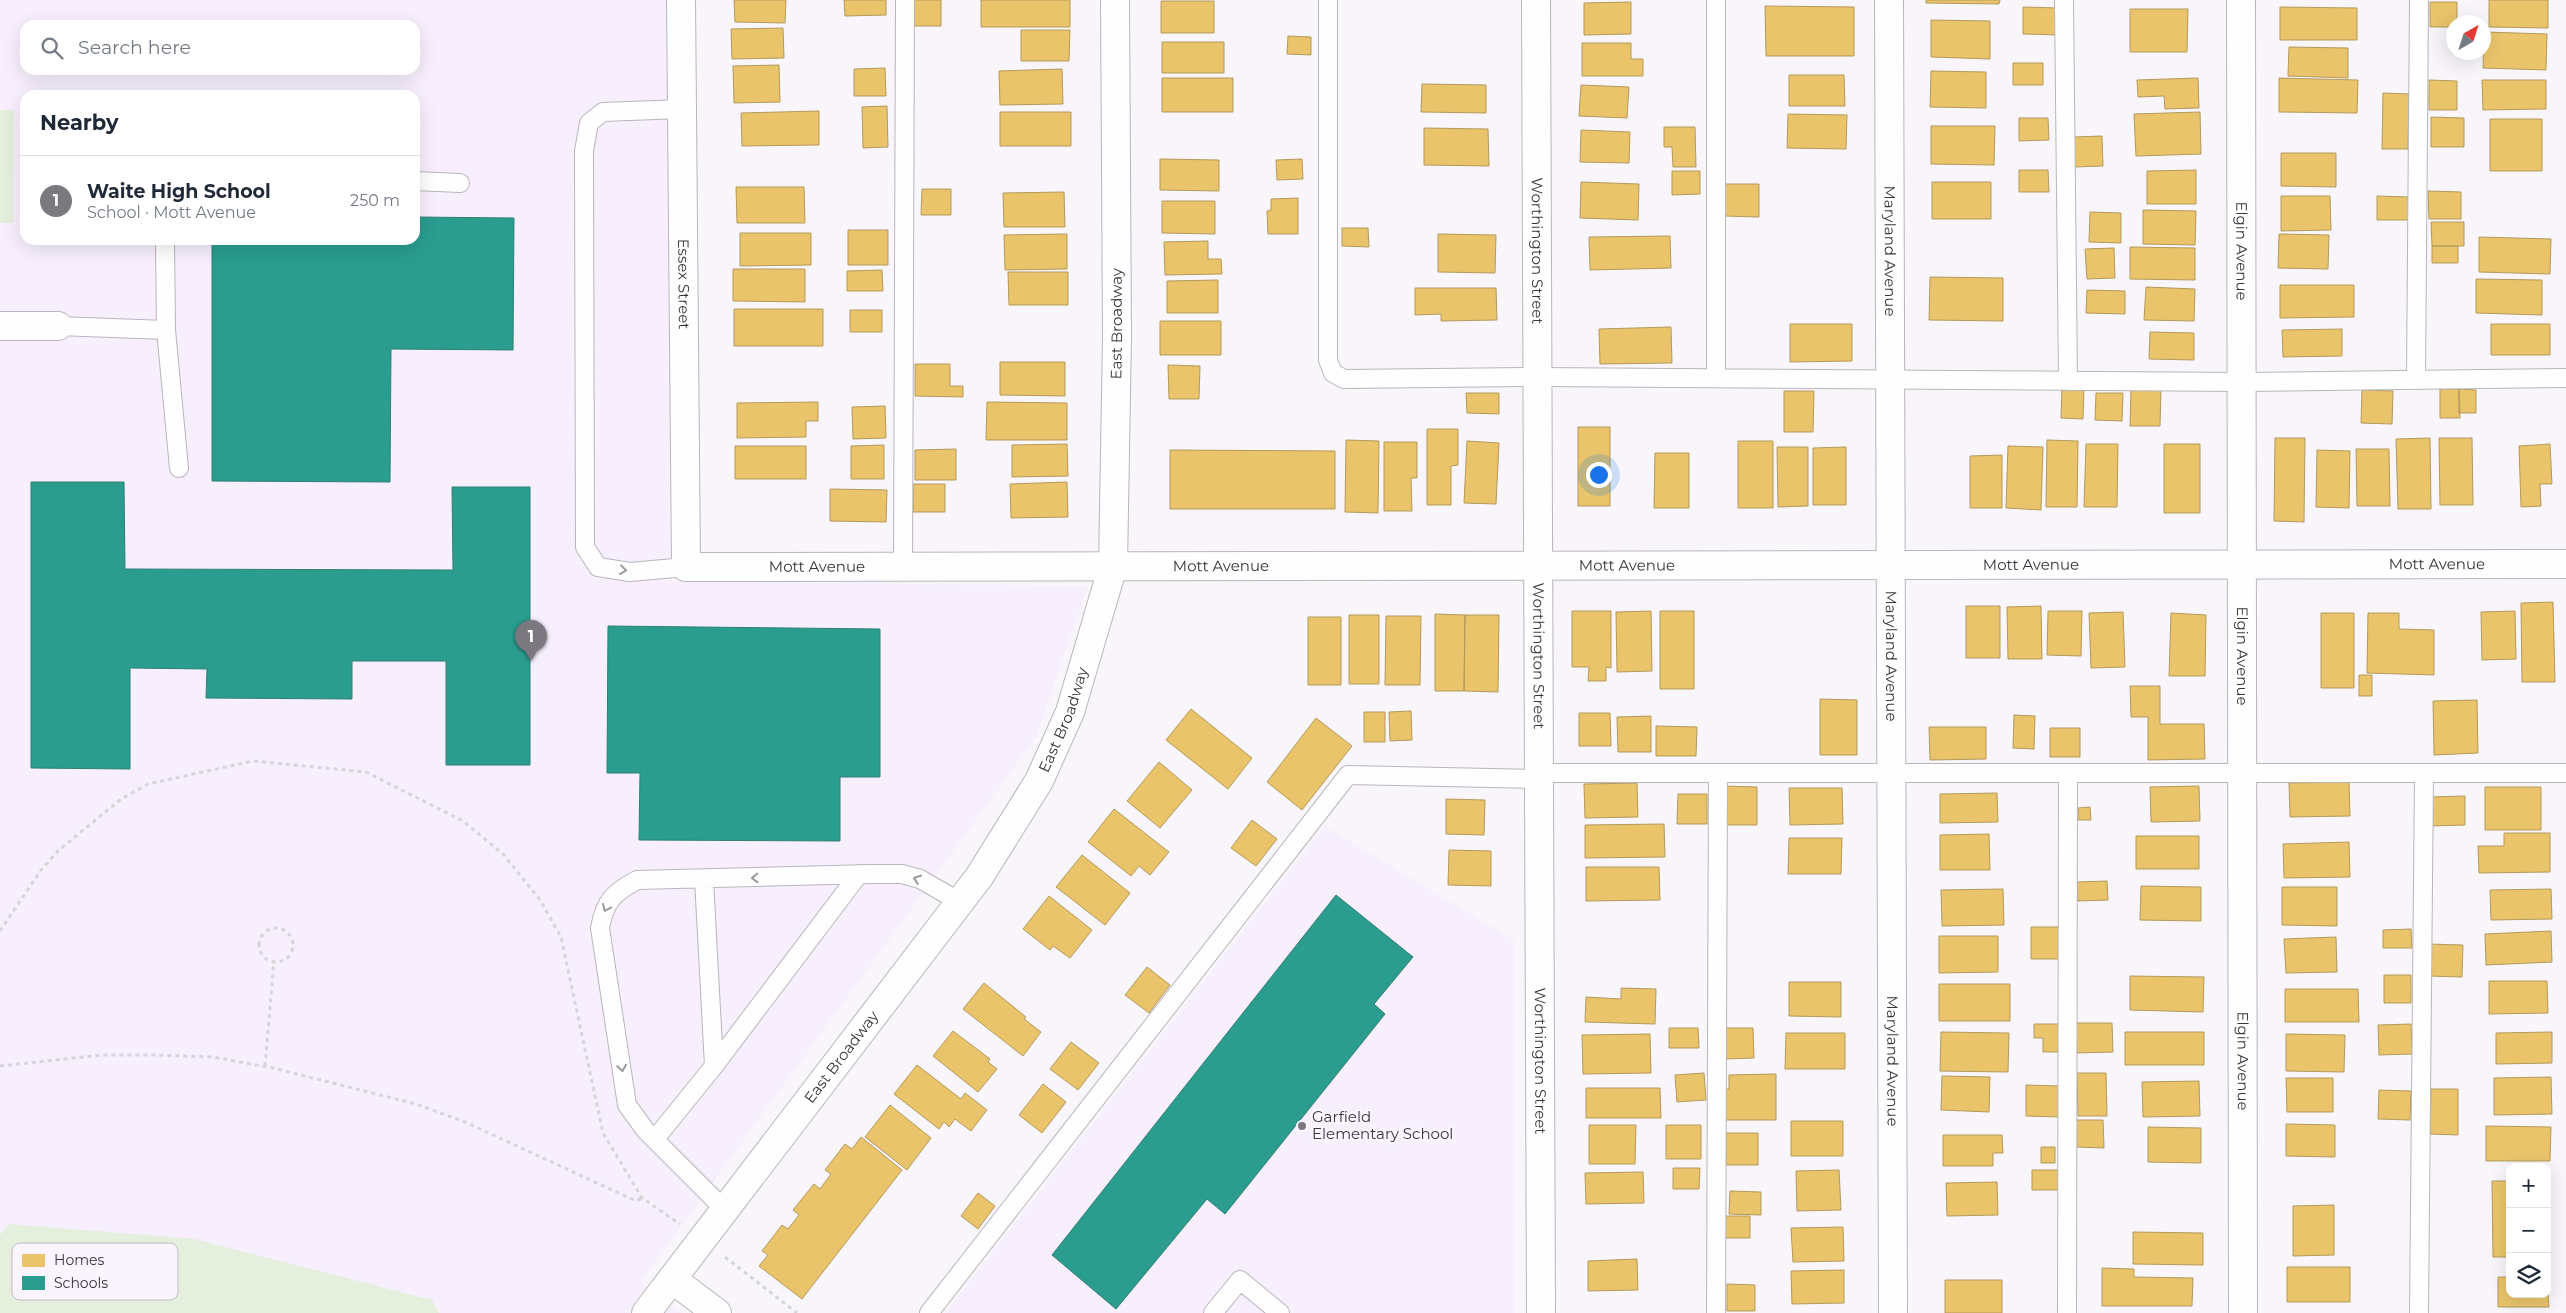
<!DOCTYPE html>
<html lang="en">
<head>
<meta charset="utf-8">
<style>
  body { margin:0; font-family:Montserrat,sans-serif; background:#f2f2f3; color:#1f2937 }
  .controls { position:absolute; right:15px; bottom:15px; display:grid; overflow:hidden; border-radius:10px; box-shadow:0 5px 20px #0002 }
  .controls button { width:45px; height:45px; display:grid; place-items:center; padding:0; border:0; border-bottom:1px solid #e0e1e3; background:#fff; color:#1f2937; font:25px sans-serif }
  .compass { position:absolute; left:2446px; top:15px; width:45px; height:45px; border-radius:50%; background:#fff; box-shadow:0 5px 20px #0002; rotate:39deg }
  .you { position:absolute; left:1598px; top:474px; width:18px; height:18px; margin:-12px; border:4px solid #fff; border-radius:50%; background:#1a73e8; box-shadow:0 0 0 8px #1a73e833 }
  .badge { display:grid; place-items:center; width:32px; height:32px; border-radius:50%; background:#7c787f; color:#fff; font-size:16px; font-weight:700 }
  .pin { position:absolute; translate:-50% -41px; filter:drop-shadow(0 1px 2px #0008) }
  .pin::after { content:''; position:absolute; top:26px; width:18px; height:15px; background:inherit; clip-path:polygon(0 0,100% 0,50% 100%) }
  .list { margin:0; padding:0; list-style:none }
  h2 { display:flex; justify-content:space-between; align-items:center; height:65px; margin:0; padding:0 20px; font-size:21px }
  h2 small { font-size:16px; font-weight:400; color:#747a83 }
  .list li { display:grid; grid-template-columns:32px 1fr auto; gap:15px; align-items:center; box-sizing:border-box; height:90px; padding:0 20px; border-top:1px solid #e0e1e3 }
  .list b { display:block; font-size:19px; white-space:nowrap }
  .list p { margin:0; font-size:16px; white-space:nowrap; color:#747a83 }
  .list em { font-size:16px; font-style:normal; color:#747a83 }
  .icon { flex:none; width:28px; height:28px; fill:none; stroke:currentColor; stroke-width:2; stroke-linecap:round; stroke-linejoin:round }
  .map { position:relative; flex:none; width:2566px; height:1313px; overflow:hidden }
  .search { position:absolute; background:#fff; box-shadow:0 5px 20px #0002; left:20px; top:20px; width:400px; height:55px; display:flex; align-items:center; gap:12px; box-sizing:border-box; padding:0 18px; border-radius:15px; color:#747a83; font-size:19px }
  .panel { position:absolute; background:#fff; box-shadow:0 5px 20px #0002; left:20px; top:90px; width:400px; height:155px; border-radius:15px }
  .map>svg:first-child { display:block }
</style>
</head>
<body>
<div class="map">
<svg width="2566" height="1313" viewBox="0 0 2566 1313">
  <rect width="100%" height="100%" fill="#f9f6fb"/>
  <path fill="#f7effd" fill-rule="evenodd" d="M0 0H667L672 581 1088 586 1037 736 641 1282 682 1313H0ZM25 25H415V70H25ZM25 95H415V240H25Z
    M1325 826 1514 940 1515 1313H945Z"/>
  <path fill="#e4f0dd" d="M0 110H14L13 223H0Z
    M9 1224 195 1239 432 1300 439 1313H0V1235Z"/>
  <path fill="#e9c46a" stroke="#b4995c" d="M734 0H786L785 23 735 22Z
    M844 0H886V15L845 16Z
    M914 0H941V26H914Z
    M981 0H1070V27H981Z
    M1926 0H2000L1999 4 1926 3Z
    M2489 0H2548V28L2489 27Z
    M1161 1H1214V33H1161Z
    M1631 2V34L1584 35V3Z
    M2430 2H2457V22H2454V27H2430Z
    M1765 6 1854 7V56H1766Z
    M2023 7 2058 8V35L2023 34Z
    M2280 7 2357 8V40H2280Z
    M2130 9H2188L2187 52H2130Z
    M1931 20 1990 21V59L1931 57Z
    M783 28 784 58 732 59 731 29Z
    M1021 30H1070L1069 61H1021Z
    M2484 32 2547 34 2546 70 2483 68Z
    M1288 36 1311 37V55L1287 54Z
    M1162 42H1224V73H1162Z
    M1582 43H1631V59H1643V76H1582Z
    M2289 47 2348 48V78L2288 76Z
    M2013 63H2043V85H2013Z
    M779 65 780 102 734 103 733 66Z
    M885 68 886 96H854V69Z
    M1062 69 1063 104 1000 105 999 71Z
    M1931 71 1986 72V108L1930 107Z
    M1789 75H1844L1845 106H1789Z
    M1162 78H1233V112H1162Z
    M2198 78 2199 108 2165 109 2164 96 2138 97 2137 80Z
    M2279 78 2358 80 2357 113 2279 112Z
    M2429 80 2457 81V110H2429Z
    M2482 80H2546V109L2483 110Z
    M1422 84 1486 85V113L1421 112Z
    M1581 85 1629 87 1627 118 1579 116Z
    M2383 93 2409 94 2408 149H2382Z
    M887 106 888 147 863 148 862 107Z
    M819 111V145L742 146 741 113Z
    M1000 112H1071V146H1000Z
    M2200 112 2201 154 2136 156 2134 114Z
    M1788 114 1847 115 1846 149 1787 148Z
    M2431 117 2464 118V147H2431Z
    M2019 118H2048L2049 140 2019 141Z
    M2490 119H2542V171H2490Z
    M1931 126H1995L1994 165 1931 164Z
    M1664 127H1695L1696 167H1673L1672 147H1664Z
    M1424 128 1488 129 1489 166 1424 165Z
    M1581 130 1630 132 1629 163 1580 162Z
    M2102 136 2103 166 2074 167V137Z
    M2281 153H2336V187L2281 186Z
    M1160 159 1219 160V191L1160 190Z
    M1302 159 1303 179 1277 180 1276 160Z
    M2019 170H2048L2049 192H2019Z
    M2196 170V204H2147V171Z
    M1672 171H1700V194L1672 195Z
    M1581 182 1639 184 1638 220 1580 218Z
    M1932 182H1991V219H1932Z
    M1724 184H1759V217L1724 216Z
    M736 187H804L805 223H737Z
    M922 189H951V215H921Z
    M2428 191 2461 192V219H2429Z
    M1064 192 1065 227H1004L1003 193Z
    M2281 196H2330L2331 230 2281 231Z
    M2377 196 2409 197V220H2377Z
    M1298 198V234H1268L1267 211 1271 210V199Z
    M1162 201H1215V234L1162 233Z
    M2143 210 2196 211 2195 245 2143 244Z
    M2090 212 2121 213V243L2089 242Z
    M2431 222H2464V246H2432Z
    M1342 228H1368L1369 247 1342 246Z
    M848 230H888V265H848Z
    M740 233H811V265L740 266Z
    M1067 234V269L1005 270 1004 235Z
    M1438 234 1496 235 1495 273 1438 272Z
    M2279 234 2329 235 2328 269 2278 268Z
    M1670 236 1671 268 1590 270 1589 237Z
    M2479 237 2551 239 2550 274 2479 272Z
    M1208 241V259H1221L1222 274 1165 275 1164 242Z
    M2432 246H2458V263H2432Z
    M2130 247 2195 248V280L2130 279Z
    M2114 248 2115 278 2087 279 2085 249Z
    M733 269H805V302L733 301Z
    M882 270 883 291H847V271Z
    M1008 272H1068V305H1009Z
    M1930 277 2003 278V321L1929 320Z
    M2476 279 2542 280V315L2476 313Z
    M1218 280V313H1167V281Z
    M2280 285H2354V317L2280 318Z
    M2146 287 2195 289 2194 321 2144 320Z
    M1415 288H1496L1497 320 1441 321V314L1415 315Z
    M2087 290 2125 291V314L2086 313Z
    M734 309H823V346H734Z
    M850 310H882V332H850Z
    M1160 321H1221V355H1160Z
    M1790 324H1852V361L1790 362Z
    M2491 324H2550V355H2491Z
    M1671 327 1672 363 1600 364 1599 329Z
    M2342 329V356L2283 357 2282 330Z
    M2150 332 2194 333V360L2149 359Z
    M1000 362H1065V396L1000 395Z
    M915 364H950V386H963V397L915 396Z
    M1168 365 1200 366 1199 399H1169Z
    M2062 386 2084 387 2083 419 2061 418Z
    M2131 389H2161L2160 426H2130Z
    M2440 389H2459L2460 418H2440Z
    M2459 389 2476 390V413H2459Z
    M2362 390 2393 391 2392 424 2361 423Z
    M1784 391H1814L1813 432H1784Z
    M1466 393H1499V414L1467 413Z
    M2096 393H2123L2122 421 2095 420Z
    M818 402V421H806V437L737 438V403Z
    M987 402 1067 403V440H986Z
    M885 406 886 438 853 439 852 407Z
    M1578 427H1610V506H1578Z
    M1427 429H1458V465L1451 466V505H1427Z
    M2275 438H2305L2304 522 2274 521Z
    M2430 438 2431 509H2398L2396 439Z
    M2439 438H2472L2473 505H2440Z
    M1346 440 1379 441 1378 513 1345 512Z
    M2047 440 2078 441 2077 507H2046Z
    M1467 441 1499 443 1496 504 1464 503Z
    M1738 441H1773V508H1738Z
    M1384 442H1417V478H1411L1412 511H1384Z
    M1067 444 1068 476 1012 477V445Z
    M2086 444H2118L2117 507H2084Z
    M2164 444H2200V513H2164Z
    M2550 444 2552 484H2540L2541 506 2521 507 2519 446Z
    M884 445V479H851V446Z
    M735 446H806V479H735Z
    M2008 446 2043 447 2041 510 2006 508Z
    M1777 447H1808V506L1778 507Z
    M1846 447V505H1813V448Z
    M956 449V480H915V450Z
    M2356 449H2389L2390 506H2357Z
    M1170 450 1335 451V509H1170Z
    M2317 450 2350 451 2349 508 2316 507Z
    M1655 453H1689V508H1654Z
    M2002 455V508H1970V456Z
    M1067 482 1068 517 1011 518 1010 484Z
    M913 484H945V512H913Z
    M830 489 887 490 886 522 830 521Z
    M2553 602 2555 682H2522L2521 603Z
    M1966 606H2000V658H1966Z
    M2041 606 2042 659H2008L2007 607Z
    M1572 611H1611V668L1606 667V681H1588L1589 667H1572Z
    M1651 611 1652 671 1617 672 1616 612Z
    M1660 611H1694V689H1660Z
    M2048 611H2082L2081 656 2047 655Z
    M2515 611 2516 659 2482 660 2481 612Z
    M2123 612 2125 667 2091 668 2089 613Z
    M2171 613 2206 615 2205 676H2169Z
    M2321 613H2354V688H2321Z
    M2368 613H2399V629L2434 630V675L2367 673Z
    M1435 614 1465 615 1464 691H1435Z
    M1349 615H1379V684H1349Z
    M1465 615H1499L1498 692 1464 691Z
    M1386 616H1421L1420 685H1385Z
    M1308 617H1341V685H1308Z
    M2359 675H2372V696H2359Z
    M2130 686H2160V724H2204L2205 759 2148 760V717H2131Z
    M1820 699 1857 700V755H1820Z
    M2477 700 2478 753 2434 755 2433 701Z
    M1191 709 1252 758 1228 789 1166 740Z
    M1411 711 1412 740 1390 741 1389 712Z
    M1364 712H1385V742H1364Z
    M1579 713H1610L1611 746H1579Z
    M2014 715 2035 716 2034 749 2013 748Z
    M1651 716V752H1618L1617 717Z
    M1316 718 1352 746 1302 810 1267 782Z
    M1656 726 1697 727 1696 756H1656Z
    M1929 727H1986V759L1930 760Z
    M2050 728H2080V757H2050Z
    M1159 762 1192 790 1160 828 1127 801Z
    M2349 782 2350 816 2290 817 2289 783Z
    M1637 783 1638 817 1585 818 1584 784Z
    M1723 786 1757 787V825H1723Z
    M2199 786 2200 821 2151 822 2150 787Z
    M2485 787H2541V830H2485Z
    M1789 788H1842L1843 824 1790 825Z
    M1997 793 1998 822 1940 823V794Z
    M1678 794H1707V824H1677Z
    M2465 796V825L2431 826V797Z
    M1446 799 1485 800 1484 835 1446 834Z
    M2090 807 2091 820H2078V808Z
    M1114 809 1169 852 1150 875 1139 866 1131 876 1088 842Z
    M1252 820 1277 839 1256 866 1231 848Z
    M1664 824 1665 857 1585 858V825Z
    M2504 833H2550V872L2479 873 2478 846H2504Z
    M1989 834 1990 870H1940V835Z
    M2136 836H2199V869H2136Z
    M1789 838H1842L1841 874H1788Z
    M2349 842 2350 877 2284 878 2283 844Z
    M1449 850 1491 851V886L1448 885Z
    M1082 855 1130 893 1105 925 1056 887Z
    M1586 867H1659L1660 900 1586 901Z
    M2107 881 2108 900 2078 901 2077 882Z
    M2141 886 2201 887V921L2140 920Z
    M2282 887H2337V926L2282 925Z
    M2003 889 2004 925 1942 926 1941 890Z
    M2551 889 2552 919 2491 920 2490 890Z
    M1049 896 1092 930 1070 958 1053 946 1050 950 1023 929Z
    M2031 927H2061V959H2031Z
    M2411 929 2412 948H2383V930Z
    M2551 931 2552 962 2486 965 2485 934Z
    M1939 936H1998V972L1939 973Z
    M2336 937 2337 972 2286 973 2284 939Z
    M2428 944 2463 945 2462 977 2428 976Z
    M1147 967 1170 985 1149 1013 1125 995Z
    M2384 975H2411V1003H2384Z
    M2130 976 2204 977 2203 1012 2130 1010Z
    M2489 981H2547L2548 1013 2489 1014Z
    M1789 982H1841V1017L1789 1016Z
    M984 983 1026 1017 1024 1019 1041 1032 1023 1056 963 1009Z
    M1939 984H2010V1021H1939Z
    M1621 988 1656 989 1655 1024 1585 1022 1586 997 1621 999Z
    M2285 989H2358L2359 1022H2285Z
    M2076 1023H2112L2113 1052 2077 1053Z
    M2034 1024H2060V1052H2043V1038H2034Z
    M2411 1024 2412 1054 2379 1055 2378 1025Z
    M1669 1028H1698L1699 1048H1669Z
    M1724 1028H1753L1754 1058 1724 1059Z
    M953 1031 990 1059 988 1062 997 1069 978 1092 933 1056Z
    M1941 1032 2009 1033 2008 1072 1940 1071Z
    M2125 1032H2204V1065H2125Z
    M2552 1032V1063L2496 1064V1033Z
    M1786 1033H1845V1069H1785Z
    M1650 1034 1651 1073 1583 1074 1582 1035Z
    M2286 1034 2345 1035 2344 1072 2286 1071Z
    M1071 1042 1099 1063 1078 1090 1050 1069Z
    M917 1065 961 1099 965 1093 987 1110 971 1131 955 1119 949 1127 944 1122 939 1129 894 1094Z
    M1704 1073 1706 1100 1677 1102 1675 1075Z
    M2077 1073H2106L2107 1116H2078Z
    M1776 1074V1120H1724V1089H1729V1075Z
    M1942 1076 1990 1077 1989 1112 1941 1110Z
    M2551 1077 2552 1114 2494 1115V1078Z
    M2286 1078H2333V1112H2287Z
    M2199 1081 2200 1116 2143 1117 2142 1082Z
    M1043 1084 1066 1102 1042 1133 1019 1115Z
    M2026 1085 2060 1086 2059 1117 2026 1116Z
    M1586 1088H1660L1661 1118H1586Z
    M2431 1089H2458V1135L2430 1134Z
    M2379 1090 2411 1091 2410 1120 2378 1119Z
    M890 1105 931 1138 907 1170 865 1137Z
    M2076 1120H2103L2104 1148 2077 1147Z
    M1791 1121H1843V1156H1791Z
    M2286 1124 2335 1125V1157L2286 1156Z
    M1589 1125H1636L1635 1164H1589Z
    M1666 1125H1701V1159H1666Z
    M2486 1126 2551 1127 2550 1161H2486Z
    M2148 1127 2201 1128V1163L2148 1162Z
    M1726 1133H1758V1165H1726Z
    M1943 1135H2002L2003 1153H1993V1166H1943Z
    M861 1137 902 1170 802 1299 759 1266 768 1255 762 1251 782 1225 788 1229 799 1215 793 1210 814 1184 820 1189 831 1174 825 1170 845 1144 852 1149Z
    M2041 1147H2055V1163H2041Z
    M1673 1168H1700L1699 1189H1673Z
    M1839 1170 1841 1210 1797 1211 1796 1171Z
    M2032 1170H2059V1190H2032Z
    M1643 1172 1644 1203 1586 1204 1585 1173Z
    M2492 1181H2510V1257H2493Z
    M1997 1182 1998 1215 1947 1216 1946 1183Z
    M1730 1191 1761 1192V1215L1729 1214Z
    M978 1193 995 1206 978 1229 961 1216Z
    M2334 1205V1255L2293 1256V1206Z
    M1725 1216H1750V1238H1725Z
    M1843 1227 1844 1261 1793 1262 1791 1228Z
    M2133 1232 2203 1233V1265L2133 1264Z
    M1637 1259 1638 1290 1588 1291V1261Z
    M2287 1267H2350V1302H2287Z
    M2102 1268 2134 1269V1277L2193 1278 2192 1306H2102Z
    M1844 1270V1303L1792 1304 1791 1271Z
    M2547 1276 2549 1307H2498V1277H2510V1294H2547Z
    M1945 1280H2002V1313H1945Z
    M1727 1284 1755 1285V1311H1727Z"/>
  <path fill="#2a9d8f" stroke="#2e7e76" d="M415 217 514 218 513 350 391 349 390 482 212 481V240H415Z
    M31 482H124L125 569 453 570 452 487H530V765H446V661H352V699L206 698 207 669 130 668V769L31 768Z
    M608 626 880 629V777H840V841L639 840 640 773H607Z
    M1336 895 1413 957 1374 1004 1385 1014 1225 1214 1207 1199 1116 1309 1052 1255Z"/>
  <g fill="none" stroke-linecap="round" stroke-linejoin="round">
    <defs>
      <path id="service" d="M1328 0V360L1333 373 1344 379 1538 377 2242 382 2566 378
        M2064 0 2068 381
        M682 109 603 112 589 123 584 151 585 547 598 567 630 572 686 567
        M415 181 460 183
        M58 326 166 330 165 240
        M166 330 179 468
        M1716 378V0
        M2416 380 2419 0
        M903 567 905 0
        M1539 773H2566
        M714 1066 859 874
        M655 1139 714 1066 704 879
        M725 1210 646 1131 627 1105 600 928C605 901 613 893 637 880L873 874H902L920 879 960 902
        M929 1313 1348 775 1539 779
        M1213 1313 1240 1280 1280 1313
        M1716 1313 1718 773
        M2067 1313 2068 774
        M2419 1313 2424 774"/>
      <g id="minor">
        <path id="s1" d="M681 0 686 567 2566 564"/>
        <path id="s2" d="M1536 0 1541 1313"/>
        <path id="s3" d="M1889 0 1893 1313"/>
        <path id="s4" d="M2241 0 2243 1313"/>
        <path d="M0 326H58"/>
        <path d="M672 1279 717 1313"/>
      </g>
      <g id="tertiary">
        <path id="s5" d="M646 1313 979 877 1039 781 1070 712 1113 566 1117 337 1115 0"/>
      </g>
    </defs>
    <use href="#service" stroke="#b9b6bb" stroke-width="20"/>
    <use href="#minor" stroke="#b9b6bb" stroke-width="30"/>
    <use href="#tertiary" stroke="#b9b6bb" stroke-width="30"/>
    <path stroke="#d6d5d7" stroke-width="3" stroke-dasharray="4 4" stroke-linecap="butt" d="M259 945a17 17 0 1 1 34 0a17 17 0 1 1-34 0Z
      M0 931 41 870 59 850 121 799 148 784 253 761 366 772 463 821 503 854 540 900 561 937 603 1133 642 1198 680 1224
      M0 1066 102 1055H154L213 1057 273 1068 416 1104 465 1122 636 1201 642 1198
      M265 1066 274 961
      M725 1257 797 1313"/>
    <use href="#service" stroke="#fefefe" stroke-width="18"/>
    <use href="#minor" stroke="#fefefe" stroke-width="28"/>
    <use href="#tertiary" stroke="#fefefe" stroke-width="28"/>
  </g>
  <defs><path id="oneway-chevron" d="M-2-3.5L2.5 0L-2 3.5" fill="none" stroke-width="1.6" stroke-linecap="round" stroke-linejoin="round" transform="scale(1.25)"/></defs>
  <g stroke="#9c999d">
    <use href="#oneway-chevron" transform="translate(623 570) rotate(7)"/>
    <use href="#oneway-chevron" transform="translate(755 878) rotate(178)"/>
    <use href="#oneway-chevron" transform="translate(917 879) rotate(-159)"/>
    <use href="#oneway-chevron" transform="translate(606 908) rotate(115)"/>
    <use href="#oneway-chevron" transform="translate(622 1068) rotate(81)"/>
  </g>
  <circle fill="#7c787f" stroke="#f9f4fd" stroke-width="2" cx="1302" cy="1126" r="5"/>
  <g text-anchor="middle" stroke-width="5" stroke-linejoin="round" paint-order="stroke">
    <g font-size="15" fill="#39343c" stroke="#f9f4fd">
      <text dy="5" stroke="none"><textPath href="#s2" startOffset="251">Worthington Street</textPath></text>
      <text dy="5" stroke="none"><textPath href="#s3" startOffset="251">Maryland Avenue</textPath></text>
      <text dy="5" stroke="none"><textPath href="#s4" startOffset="251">Elgin Avenue</textPath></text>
      <text dy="5" stroke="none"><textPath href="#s1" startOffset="284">Essex Street</textPath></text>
      <text dy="5" stroke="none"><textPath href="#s5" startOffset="1132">East Broadway</textPath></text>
      <text dy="5" stroke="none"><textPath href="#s1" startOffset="1912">Mott Avenue</textPath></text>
      <text dy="5" stroke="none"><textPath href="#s1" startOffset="2318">Mott Avenue</textPath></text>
      <text dy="5" stroke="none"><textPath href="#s1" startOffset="1102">Mott Avenue</textPath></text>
      <text dy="5" stroke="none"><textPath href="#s1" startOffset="1508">Mott Avenue</textPath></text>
      <text dy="5" stroke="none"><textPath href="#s1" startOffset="698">Mott Avenue</textPath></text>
      <text dy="5" stroke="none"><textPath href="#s2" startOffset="656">Worthington Street</textPath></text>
      <text dy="5" stroke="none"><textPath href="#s3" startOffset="656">Maryland Avenue</textPath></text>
      <text dy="5" stroke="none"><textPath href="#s4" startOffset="656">Elgin Avenue</textPath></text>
      <text dy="5" stroke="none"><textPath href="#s5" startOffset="728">East Broadway</textPath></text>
      <text dy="5" stroke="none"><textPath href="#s5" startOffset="322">East Broadway</textPath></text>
      <text dy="5" stroke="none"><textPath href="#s2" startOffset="1061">Worthington Street</textPath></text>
      <text dy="5" stroke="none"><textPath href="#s3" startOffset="1061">Maryland Avenue</textPath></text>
      <text dy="5" stroke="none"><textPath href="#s4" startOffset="1061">Elgin Avenue</textPath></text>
    </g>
    <g font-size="15" fill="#39343c" stroke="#f9f4fd" text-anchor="start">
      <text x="1312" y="1122">Garfield<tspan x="1312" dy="17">Elementary School</tspan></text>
    </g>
  </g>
  <rect x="12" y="1243" width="166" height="57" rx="8" fill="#f9f4fd" stroke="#bfbac3" stroke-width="1"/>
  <rect x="22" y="1254" width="23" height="13" fill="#e9c46a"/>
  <rect x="22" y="1276" width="23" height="14" fill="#2a9d8f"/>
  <g font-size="14" fill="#39343c">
    <text x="54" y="1265">Homes</text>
    <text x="54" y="1288">Schools</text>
  </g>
</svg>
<div class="controls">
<button>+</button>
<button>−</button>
<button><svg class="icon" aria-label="layers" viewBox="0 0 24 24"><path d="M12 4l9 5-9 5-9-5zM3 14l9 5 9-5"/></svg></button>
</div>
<svg class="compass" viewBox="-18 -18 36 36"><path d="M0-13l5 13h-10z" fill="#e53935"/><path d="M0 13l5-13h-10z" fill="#747a83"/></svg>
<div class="you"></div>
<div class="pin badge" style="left:531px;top:661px">1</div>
<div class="search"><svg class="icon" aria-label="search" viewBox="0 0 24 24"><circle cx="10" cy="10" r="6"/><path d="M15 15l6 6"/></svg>Search here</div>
<section class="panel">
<h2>Nearby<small></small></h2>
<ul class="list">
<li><span class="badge">1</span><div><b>Waite High School</b><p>School · Mott Avenue</p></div><em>250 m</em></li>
</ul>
</section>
</div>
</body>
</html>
